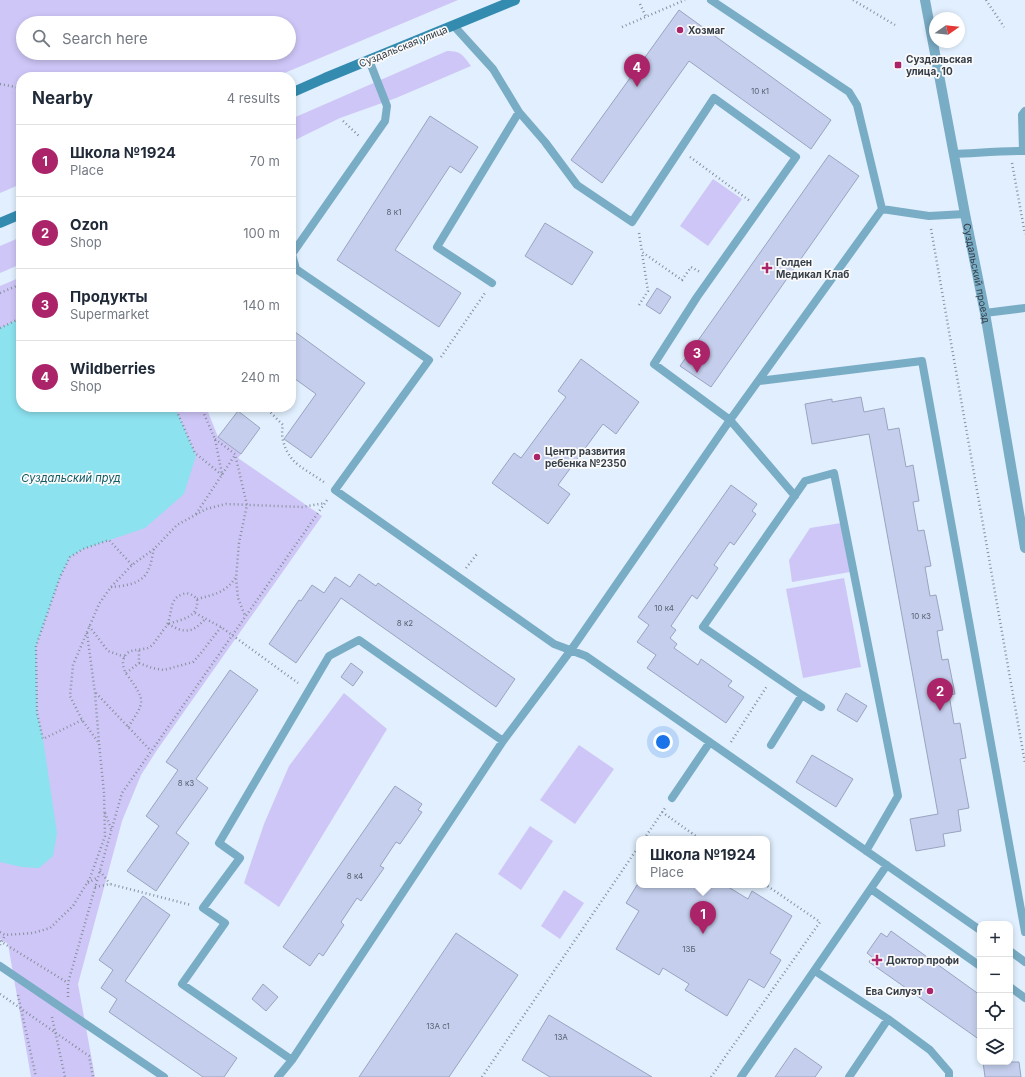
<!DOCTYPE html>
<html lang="en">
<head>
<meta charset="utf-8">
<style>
  body { margin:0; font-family:Inter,sans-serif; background:#f2f2f3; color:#1f2937 }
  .controls { position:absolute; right:12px; bottom:12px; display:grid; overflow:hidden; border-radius:8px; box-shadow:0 2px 6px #0003 }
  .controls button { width:36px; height:36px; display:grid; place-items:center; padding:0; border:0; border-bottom:1px solid #e0e1e3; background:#fff; color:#1f2937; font:20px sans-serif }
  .compass { position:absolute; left:929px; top:12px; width:36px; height:36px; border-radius:50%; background:#fff; box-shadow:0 2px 6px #0003; rotate:76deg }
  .you { position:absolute; left:663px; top:742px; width:14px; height:14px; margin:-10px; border:3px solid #fff; border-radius:50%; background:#1a73e8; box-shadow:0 0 0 6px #1a73e833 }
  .badge { display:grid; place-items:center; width:26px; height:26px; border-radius:50%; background:#ab2369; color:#fff; font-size:13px; font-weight:700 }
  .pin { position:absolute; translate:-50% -33px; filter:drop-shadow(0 1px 2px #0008) }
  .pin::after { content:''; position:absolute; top:21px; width:14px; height:12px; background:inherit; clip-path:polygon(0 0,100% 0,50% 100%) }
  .popup { position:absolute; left:636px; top:836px; width:134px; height:52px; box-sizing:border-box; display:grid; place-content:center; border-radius:8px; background:#fff; filter:drop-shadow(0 1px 3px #0005); font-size:13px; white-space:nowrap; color:#747a83 }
  .popup b { font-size:15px; color:#1f2937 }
  .popup::after { content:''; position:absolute; left:50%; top:100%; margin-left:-8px; border:8px solid transparent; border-top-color:#fff }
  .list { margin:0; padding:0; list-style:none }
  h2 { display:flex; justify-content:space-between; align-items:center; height:52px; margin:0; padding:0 16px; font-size:17px }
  h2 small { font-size:13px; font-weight:400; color:#747a83 }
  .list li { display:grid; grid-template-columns:26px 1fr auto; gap:12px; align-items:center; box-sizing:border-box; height:72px; padding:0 16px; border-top:1px solid #e0e1e3 }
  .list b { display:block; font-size:15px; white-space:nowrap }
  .list p { margin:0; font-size:13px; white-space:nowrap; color:#747a83 }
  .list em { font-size:13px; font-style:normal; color:#747a83 }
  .icon { flex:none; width:22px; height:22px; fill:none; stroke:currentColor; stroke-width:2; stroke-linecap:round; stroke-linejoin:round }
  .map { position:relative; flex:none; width:1025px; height:1077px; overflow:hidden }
  .search { position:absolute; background:#fff; box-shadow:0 2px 6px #0003; left:16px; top:16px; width:280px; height:44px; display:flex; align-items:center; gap:10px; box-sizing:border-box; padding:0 14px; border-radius:22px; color:#747a83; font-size:15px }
  .panel { position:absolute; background:#fff; box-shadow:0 2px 6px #0003; left:16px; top:72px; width:280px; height:340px; border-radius:16px }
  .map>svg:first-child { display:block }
</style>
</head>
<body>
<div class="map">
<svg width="1025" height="1077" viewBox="0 0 1025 1077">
  <rect width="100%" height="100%" fill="#e1effe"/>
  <path fill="#cec6f7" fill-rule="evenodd" d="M0 0H458L275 77H21V184L0 193ZM23 23H289V53H23Z
    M447 51C461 51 463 55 471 66L396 98 340 118 291 142V119Z
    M713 179 742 199 708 246 680 226Z
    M21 237V264L0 273V246Z
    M21 277V407H206L218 437 241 454 238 458 322 516 157 750 141 775 122 821 78 984 95 1077H31L8 944 0 939V286Z
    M841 523 850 572 792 582 789 560 810 528Z
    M844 578 861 667 803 678 786 589Z
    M344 693 387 729 279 907 244 883 264 824 289 766Z
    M579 745 614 769 575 824 540 800Z
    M530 826 553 841 521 890 498 874Z
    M564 890 584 903 560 939 541 926Z"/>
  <path fill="#8ce2ef" d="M21 318V407H175L196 456 184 494 145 528 83 549 70 557 60 577 36 646 37 713 43 739 57 833 53 856 39 868 22 867 0 862V328Z"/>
  <path fill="#c5cfed" stroke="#9aa3bf" d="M679 10 831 120 811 149 689 61 602 183 571 160Z
    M430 116 478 147 461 173 450 166 395 250 461 293 439 327 337 260Z
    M829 155 859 176 711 387 680 366Z
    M545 223 593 252 572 285 525 256Z
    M657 288 671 297 660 314 646 305Z
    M291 329 365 383 311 458 284 439 316 394 291 376Z
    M581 359 639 402 616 434 603 424 558 485 570 494 548 524 492 483 514 453 521 458 566 397 558 391Z
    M861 397 864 412 884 408 888 430 899 428 906 467 913 465 919 501 913 502 918 531 924 530 931 566 925 567 930 596 936 595 943 630 937 631 942 660 948 659 955 694 949 695 954 724 960 723 966 758 960 759 969 808 958 810 961 831 943 834 945 846 916 851 910 819 938 814 869 434 812 444 805 404 832 399V402Z
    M238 411 260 428 241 454 218 437Z
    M731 485 757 504 752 511 756 514 734 545 730 542 714 565 718 568 697 599 692 595 671 626 676 630 670 638 677 644 674 648 698 665 701 659 732 681 728 686 744 697 726 723 647 668 656 655 637 642 649 625 638 617Z
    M359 574 376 586 378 583 515 679 496 707 341 598 296 663 269 644 299 600 301 601 312 585 324 593 335 577 350 587Z
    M351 663 363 672 353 686 341 677Z
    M230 670 258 690 196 779 208 788 176 833 189 843 156 891 127 871 159 826 146 816 178 770 166 762Z
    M846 693 867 706 857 722 837 710Z
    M812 755 853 779 836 807 796 782Z
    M395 786 422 804 418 810 422 812 400 844 396 842 380 866 384 868 361 901 357 898 341 922 344 925 323 956 319 953 310 966 283 947Z
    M637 885H725L748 899 752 891 792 916 770 953 781 960 764 988 749 979 727 1016 685 990 689 984 663 968 659 975 616 949 639 911 626 903Z
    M143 896 170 915 125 981 237 1058 224 1077H203L109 1012 117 999 101 988 113 970 99 960Z
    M891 931 980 995V1040L869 962 872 957 867 953 881 933 887 937Z
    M456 933 518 975 449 1077H359Z
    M263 984 278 997 266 1011 252 999Z
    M549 1015 652 1077H550L522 1060Z
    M795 1048 822 1067 815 1077H775Z
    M983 1062H1019L1021 1077H985Z"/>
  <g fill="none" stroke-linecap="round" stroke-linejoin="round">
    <path stroke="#85919d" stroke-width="2.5" stroke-dasharray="1 3" stroke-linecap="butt" d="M853 0 895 25
      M986 0 1004 27
      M640 4 646 17
      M622 27 685 0
      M0 84 21 88
      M343 121 359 136
      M690 157 750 201
      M1012 163 1025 234
      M931 229 1025 763
      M639 233 642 252 682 280 691 267 700 272
      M0 293 21 284
      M639 305 648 291 642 253
      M0 328 21 318
      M441 357 485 293
      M175 407 195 453 222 475
      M201 407 215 439 222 474
      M265 407 283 425C280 437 285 451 293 460 300 468 316 476 325 483
      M215 439 235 454 247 505 239 543 236 578 238 598 245 616
      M196 514 235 455
      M466 568 477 554
      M111 587C125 586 144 584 149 568 152 562 152 555 154 549
      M197 599C212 595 226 593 235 578
      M195 613 221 627 298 683
      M168 624C184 633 192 634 205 619
      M89 626 108 651 125 657
      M87 633 95 693 99 743
      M139 663 152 668 164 670 193 662 201 653 221 627
      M126 673 139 663V649
      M96 693 151 751
      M82 720 43 739 37 713 36 646 60 577 70 557 83 549 109 540 132 565
      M128 727C145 702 146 701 128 676 125 673 123 667 123 662 125 646 140 652 150 647 155 643 158 637 162 632 163 630 166 627 167 625 173 613 168 599 183 594 188 592 193 595 197 599 199 618 182 619 168 624
      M731 742 767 686
      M662 812 700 839
      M105 813 111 829
      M644 839 665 808
      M100 871 110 884
      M88 883 98 877
      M95 887 110 884 191 905
      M0 932 5 935 33 933 50 928 73 906 90 878 105 836 104 793 99 743 82 720 70 696 73 665 99 604 111 587 132 565 154 549 177 525 206 509 226 504 302 507 325 503
      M0 941 68 983
      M0 945 5 935
      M0 994 89 1056 93 1077
      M18 995 36 1077
      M68 997V983L122 793 327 500
      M52 1017 65 1077
      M482 1077 639 846
      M711 1077 820 922 766 885"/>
    <path stroke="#79acc5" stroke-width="8" d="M454 26 493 69 519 112 545 142 577 185 632 222 714 98 796 157 697 297 654 364 730 420 882 209 857 105 849 92 711 0
      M369 60 387 106 385 121 292 254 296 269 429 360 335 490 554 644 586 656 980 930
      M1023 151 1022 115 1025 111
      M954 154C978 153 1001 151 1025 151
      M882 209 929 216 965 214
      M492 283 437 247 519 112
      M985 313 1025 308
      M759 381 922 361 1025 932
      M802 695 821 707
      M771 745 802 695 703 627 805 481 834 473 898 796 866 851
      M672 798 710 742
      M871 889 980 966
      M1010 951 1025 962
      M0 966 164 1077
      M815 971 888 1019 930 1050 949 1072V1077
      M1010 987 1025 998
      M292 1060 182 984 225 923 203 908 240 858 219 843 329 656 359 640 503 741
      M278 1077 292 1060 503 741 571 650 730 420 795 496
      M741 1077 887 865
      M849 1077 888 1019"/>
    <path stroke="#79acc5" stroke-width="10" id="s1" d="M925 0 965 214 985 313 1025 548"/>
    <path stroke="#348bb0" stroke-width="10" d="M291 93 325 78 515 0
      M0 223 21 214"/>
  </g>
  <g fill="#ab2369" stroke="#fafafa" stroke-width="1.5">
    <circle cx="680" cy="30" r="4"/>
    <rect x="894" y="61" width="8" height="8" rx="2"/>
    <path d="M765 262h4v4h4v4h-4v4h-4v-4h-4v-4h4z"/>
    <circle cx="537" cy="457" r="4"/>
    <path d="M875 954h4v4h4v4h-4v4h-4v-4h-4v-4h4z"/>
    <circle cx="930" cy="991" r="4"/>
  </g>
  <g text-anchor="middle" stroke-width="3.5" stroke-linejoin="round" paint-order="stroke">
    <g font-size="8" fill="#596271">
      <text x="760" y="94">10 к1</text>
      <text x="394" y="215">8 к1</text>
      <text x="664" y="611">10 к4</text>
      <text x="921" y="619">10 к3</text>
      <text x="405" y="626">8 к2</text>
      <text x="186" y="786">8 к3</text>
      <text x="355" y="879">8 к4</text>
      <text x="689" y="952">13Б</text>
      <text x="438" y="1029">13A c1</text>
      <text x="561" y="1040">13А</text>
    </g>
    <g font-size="10" font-weight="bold" fill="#353e48" stroke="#fafafa" text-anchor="start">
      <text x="688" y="34">Хозмаг</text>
      <text x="906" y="63">Суздальская<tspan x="906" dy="12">улица, 10</tspan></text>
      <text x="776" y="266">Голден<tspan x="776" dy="12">Медикал Клаб</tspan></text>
      <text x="545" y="455">Центр развития<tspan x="545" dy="12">ребенка №2350</tspan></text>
      <text x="886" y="964">Доктор профи</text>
      <text x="922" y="995" text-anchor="end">Ева Силуэт</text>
    </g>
    <g font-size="10" fill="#353e48" stroke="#fafafa">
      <text transform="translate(403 46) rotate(-22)" y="4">Суздальская улица</text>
      <text dy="4" stroke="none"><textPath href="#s1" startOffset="278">Суздальский проезд</textPath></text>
    </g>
    <g font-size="11" font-style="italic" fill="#115b65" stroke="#fafafa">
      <text x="71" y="482">Суздальский пруд</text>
    </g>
  </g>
</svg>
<div class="controls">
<button>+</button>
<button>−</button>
<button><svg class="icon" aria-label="locate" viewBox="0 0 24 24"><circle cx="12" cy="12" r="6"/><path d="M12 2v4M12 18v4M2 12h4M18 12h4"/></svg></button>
<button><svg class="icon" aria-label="layers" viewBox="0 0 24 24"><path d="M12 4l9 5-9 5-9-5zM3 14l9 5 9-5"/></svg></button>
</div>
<svg class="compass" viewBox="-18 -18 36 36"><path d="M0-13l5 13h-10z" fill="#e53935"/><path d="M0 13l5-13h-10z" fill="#747a83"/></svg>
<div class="you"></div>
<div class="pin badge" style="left:703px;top:934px">1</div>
<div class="popup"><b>Школа №1924</b>Place</div>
<div class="pin badge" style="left:940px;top:711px">2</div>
<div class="pin badge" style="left:697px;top:373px">3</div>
<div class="pin badge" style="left:637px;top:87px">4</div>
<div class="search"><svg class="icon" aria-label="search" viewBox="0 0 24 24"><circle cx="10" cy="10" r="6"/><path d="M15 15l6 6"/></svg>Search here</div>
<section class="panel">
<h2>Nearby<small>4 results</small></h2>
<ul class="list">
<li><span class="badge">1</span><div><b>Школа №1924</b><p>Place</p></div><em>70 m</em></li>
<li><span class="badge">2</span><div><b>Ozon</b><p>Shop</p></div><em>100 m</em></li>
<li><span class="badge">3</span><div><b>Продукты</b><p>Supermarket</p></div><em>140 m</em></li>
<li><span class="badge">4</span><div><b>Wildberries</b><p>Shop</p></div><em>240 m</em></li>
</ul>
</section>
</div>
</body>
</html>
